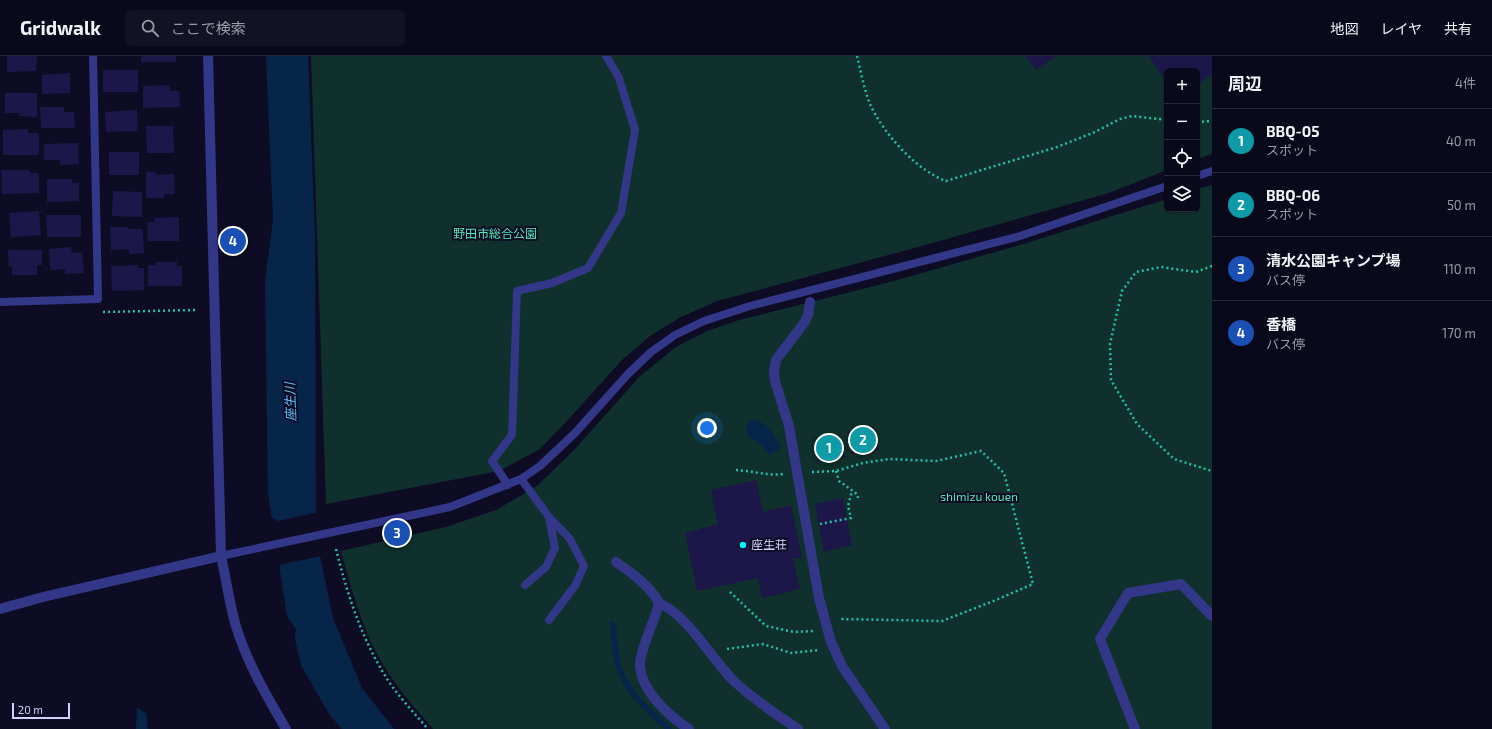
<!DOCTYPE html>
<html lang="ja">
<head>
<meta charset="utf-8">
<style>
  body { margin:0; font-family:"Exo 2","Noto Sans JP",sans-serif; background:#131225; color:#f1f3f6 }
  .controls { position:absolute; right:12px; top:12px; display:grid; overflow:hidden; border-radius:6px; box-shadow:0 1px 3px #0004 }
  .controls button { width:36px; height:36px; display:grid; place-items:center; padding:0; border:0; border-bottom:1px solid #2a2a3b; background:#0a091c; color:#f1f3f6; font:20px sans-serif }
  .scale { position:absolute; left:12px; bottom:10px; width:58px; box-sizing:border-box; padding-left:4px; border:2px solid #d2d0ff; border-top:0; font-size:11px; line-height:14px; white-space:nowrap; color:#d2d0ff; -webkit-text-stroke:3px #0e0c25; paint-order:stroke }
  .you { position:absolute; left:707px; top:372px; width:14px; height:14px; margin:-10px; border:3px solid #fff; border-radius:50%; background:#1a73e8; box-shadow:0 0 0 6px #1a73e833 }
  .badge { display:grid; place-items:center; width:26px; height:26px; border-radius:50%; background:#00f8fb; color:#fff; font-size:13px; font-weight:700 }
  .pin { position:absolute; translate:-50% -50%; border:2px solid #fff; box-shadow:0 1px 4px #0006 }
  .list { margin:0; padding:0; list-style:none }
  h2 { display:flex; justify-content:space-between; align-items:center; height:52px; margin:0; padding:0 16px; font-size:17px }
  h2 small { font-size:13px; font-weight:400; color:#999aa3 }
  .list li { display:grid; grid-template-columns:26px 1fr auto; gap:12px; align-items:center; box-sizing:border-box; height:64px; padding:0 16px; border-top:1px solid #2a2a3b }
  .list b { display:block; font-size:15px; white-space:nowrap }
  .list p { margin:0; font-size:13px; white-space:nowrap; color:#999aa3 }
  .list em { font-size:13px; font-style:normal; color:#999aa3 }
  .icon { flex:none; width:22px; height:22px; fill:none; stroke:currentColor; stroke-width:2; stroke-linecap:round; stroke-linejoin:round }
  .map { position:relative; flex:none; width:1212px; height:673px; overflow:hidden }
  header { display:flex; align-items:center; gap:24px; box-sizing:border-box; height:56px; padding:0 20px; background:#0a091c; border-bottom:1px solid #2a2a3b }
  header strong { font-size:19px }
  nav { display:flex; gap:22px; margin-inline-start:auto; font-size:14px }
  .search { width:280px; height:36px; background:#131225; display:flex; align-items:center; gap:10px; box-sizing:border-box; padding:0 14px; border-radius:6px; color:#999aa3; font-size:15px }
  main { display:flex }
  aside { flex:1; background:#0a091c }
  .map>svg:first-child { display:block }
</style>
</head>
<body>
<header>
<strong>Gridwalk</strong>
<div class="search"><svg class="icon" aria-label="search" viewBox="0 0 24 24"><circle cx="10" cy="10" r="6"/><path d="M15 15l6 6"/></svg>ここで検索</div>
<nav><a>地図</a><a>レイヤ</a><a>共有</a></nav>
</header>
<main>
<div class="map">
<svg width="1212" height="673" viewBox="0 0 1212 673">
  <rect width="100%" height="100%" fill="#0e0c25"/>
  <path fill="#0f302c" d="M311 0H1212V98L1197 103V15H1167V114L1109 137 922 190 717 245 681 261 650 280 622 304 566 366 540 393 499 415 326 448Z
    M1212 129V673H433C421 658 407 644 396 628 367 589 353 541 341 495L446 471 496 454 537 430 575 393 640 320 676 291 707 275 739 264 894 225 1023 188 1167 143V153H1197V133Z"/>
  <path fill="#072549" d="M266 0H308L315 174 316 453 320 500 333 562 362 632 394 673H342L329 658 301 609 295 583 296 573 287 560 268 437 265 225 273 164Z
    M754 363C769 368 774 378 781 392L769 399 761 389 749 381 746 368Z
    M137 652 146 657 148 673H136Z"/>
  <path fill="#0e0c25" d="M319 456 322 500 282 508 277 513 269 460 278 465Z"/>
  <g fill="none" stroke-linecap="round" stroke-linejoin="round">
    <path stroke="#072549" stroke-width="6" d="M613 568C615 581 614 598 619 611 628 638 649 655 669 673"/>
  </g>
  <path fill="#1c1748" d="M7 0H37L36 15 7 16Z
    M141 0H176V6H141Z
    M1026 0H1056L1036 14Z
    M1149 0H1212V18L1197 29V15H1167V27Z
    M103 14H138V36H103Z
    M70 17V37L42 38V19Z
    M170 29V35H179L180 51 143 52V30Z
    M5 37H37V61L19 60V57H5Z
    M40 51H64V56H74L75 72H41Z
    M137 54 138 75 106 76 105 56Z
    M146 70H173L174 97H147Z
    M28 73V77H39V99H3V74Z
    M78 87 79 108 60 109V104H44V88Z
    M109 96H139V119H109Z
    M1 114H29L30 117H39V137L2 138Z
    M146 116H155L156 119 174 118 175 138H164V142H146Z
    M47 123H72V127H79V145L47 146Z
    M113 135 142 136V161L112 160Z
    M39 155 41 179 11 181 9 157Z
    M46 159H81V181H47Z
    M179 161V185H148L147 166H155L154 162Z
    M110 171H128V173H143L144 197 129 198V193L111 194Z
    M71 191 72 197 82 196 84 217 65 218V213L50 214 49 193Z
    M8 194H42V209H37V219H12V210L9 211Z
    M156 206H177V210H182V230H148V209H156Z
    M138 209V212H144V234L112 235 111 210Z
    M873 370 879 393 852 398 848 376Z
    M839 378 845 401 818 406 814 383Z
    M756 424 763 456 791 449 802 502 793 503 800 533 762 542 758 522 697 535 685 477 718 468 711 434Z
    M843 442 852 489 824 496 815 448Z"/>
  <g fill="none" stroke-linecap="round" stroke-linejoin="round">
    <path stroke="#23c0a9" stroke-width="2.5" stroke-dasharray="2 3" stroke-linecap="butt" d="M857 0C861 16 864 33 870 48 883 77 916 114 946 125L1057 91 1095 76 1120 63 1132 60 1167 64
      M1197 66 1212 65
      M1212 210 1196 216 1161 211 1136 216 1122 235 1110 288 1111 324 1137 368 1174 403 1212 415
      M103 256 195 254
      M736 414C752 415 767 420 783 418
      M836 415 839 425 857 438 858 442
      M812 416 836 415 863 407 889 403 936 405 981 395 1004 417 1033 528 996 544 942 565 840 563
      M820 468 851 462 848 450 852 435
      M336 493C348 541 362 584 389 626 400 642 415 658 428 673
      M730 536 766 570 794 576 814 575
      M727 593 763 588 791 597 820 594"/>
    <path stroke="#333788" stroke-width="8" d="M1197 120 1212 115
      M0 246 98 243 93 0
      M521 423 549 461 570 483 584 510 575 530 549 564
      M508 429 492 405 512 379 517 235 552 227 588 212 621 157 635 74 619 22 606 0
      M221 500 450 451 521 423 540 410 575 377 628 318 651 296 675 279 704 265 750 250 1020 180 1167 130
      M525 529 546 511 555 492 549 461"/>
    <path stroke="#333788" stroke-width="10" d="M810 246 808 259 804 267 776 304 774 315 775 325 789 370 819 542 831 586 842 610 885 673
      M616 506C632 517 650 530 659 547 655 565 640 593 640 609 641 635 669 660 689 673
      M659 547C689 560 711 603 735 626 754 644 776 658 798 673
      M1135 673 1100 583 1128 537 1181 528 1212 560"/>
    <path stroke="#333788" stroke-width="10" d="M208 0 221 500C226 522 229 545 235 567 246 605 266 639 286 673
      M0 553 43 541 221 500"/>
  </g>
  <circle fill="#00f8fb" stroke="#0e0c25" stroke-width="1.5" cx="743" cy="489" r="4"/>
  <g text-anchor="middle" stroke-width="4" stroke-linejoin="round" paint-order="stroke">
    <g font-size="12" fill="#51eab7" stroke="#0e0c25">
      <text x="495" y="182">野田市総合公園</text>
      <text x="979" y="445">shimizu kouen</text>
    </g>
    <g font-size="12" fill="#d2d0ff" stroke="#0e0c25" text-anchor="start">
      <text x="751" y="493">座生荘</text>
    </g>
    <g font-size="13" font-style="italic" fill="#5ec3ff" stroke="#0e0c25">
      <text transform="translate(290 346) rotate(-92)" y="5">座生川</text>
    </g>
  </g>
</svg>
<div class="controls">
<button>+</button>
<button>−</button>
<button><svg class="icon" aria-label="locate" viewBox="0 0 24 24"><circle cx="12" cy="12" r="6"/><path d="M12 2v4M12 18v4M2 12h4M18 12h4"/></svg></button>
<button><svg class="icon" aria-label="layers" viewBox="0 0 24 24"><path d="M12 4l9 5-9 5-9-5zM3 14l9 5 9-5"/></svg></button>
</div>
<div class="scale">20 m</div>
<div class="you"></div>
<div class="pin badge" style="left:829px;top:392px;background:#0f9aa8">1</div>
<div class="pin badge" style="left:863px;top:384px;background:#0f9aa8">2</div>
<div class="pin badge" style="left:397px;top:477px;background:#1a4fb4">3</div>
<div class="pin badge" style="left:233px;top:185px;background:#1a4fb4">4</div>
</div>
<aside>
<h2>周辺<small>4件</small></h2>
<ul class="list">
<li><span class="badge" style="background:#0f9aa8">1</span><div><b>BBQ-05</b><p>スポット</p></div><em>40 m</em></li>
<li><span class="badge" style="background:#0f9aa8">2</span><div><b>BBQ-06</b><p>スポット</p></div><em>50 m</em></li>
<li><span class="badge" style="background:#1a4fb4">3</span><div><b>清水公園キャンプ場</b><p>バス停</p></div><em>110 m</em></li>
<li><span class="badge" style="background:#1a4fb4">4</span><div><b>香橋</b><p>バス停</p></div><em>170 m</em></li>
</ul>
</aside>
</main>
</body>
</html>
